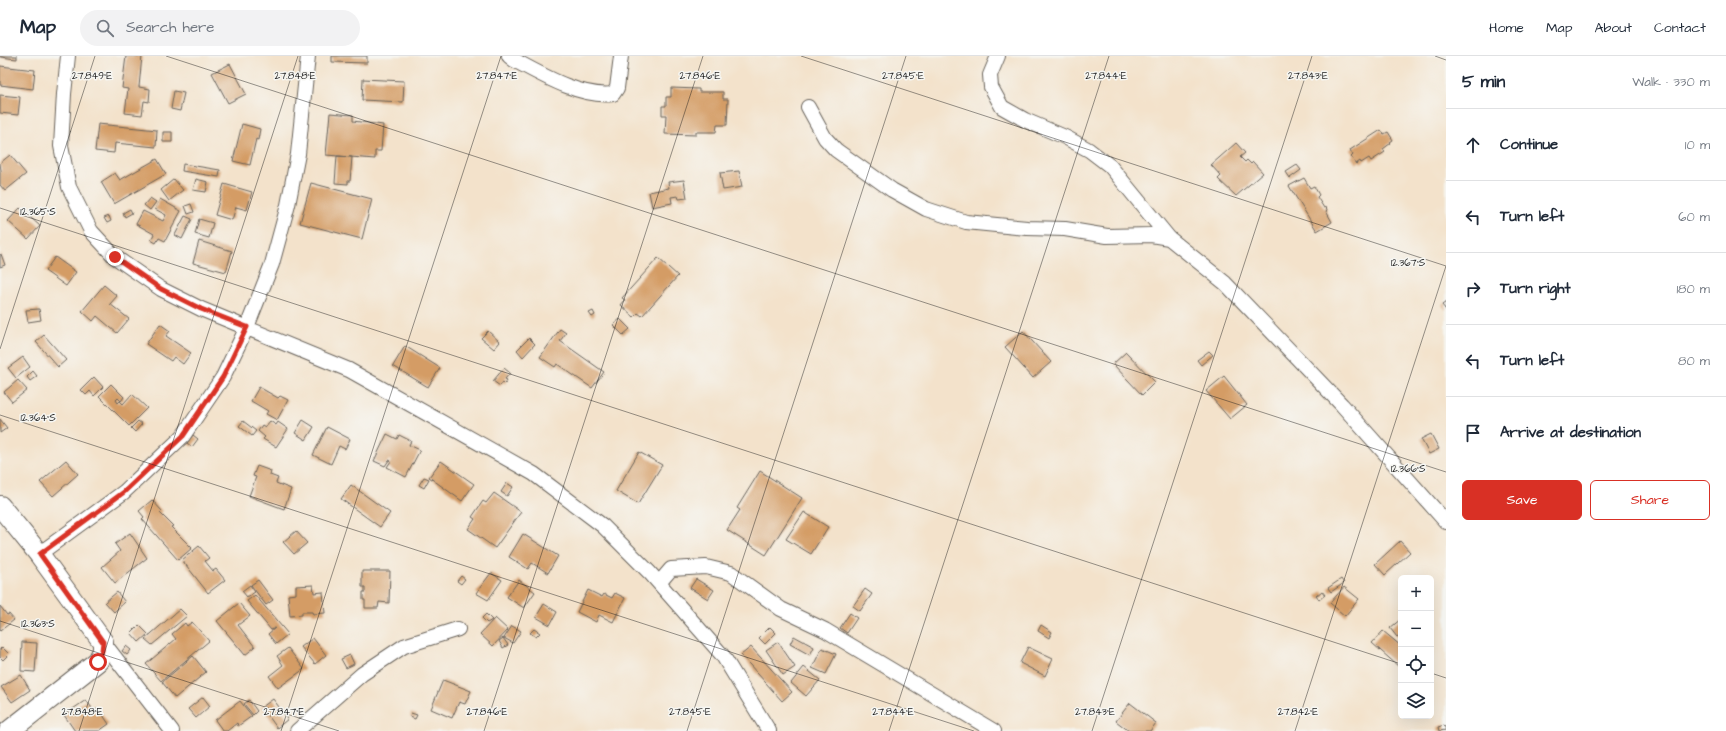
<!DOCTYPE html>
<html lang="en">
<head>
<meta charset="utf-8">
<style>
  body { margin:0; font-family:"Architects Daughter",sans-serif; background:#f2f2f3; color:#1f2937 }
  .controls { position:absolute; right:12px; bottom:12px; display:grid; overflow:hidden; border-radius:6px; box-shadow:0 4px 16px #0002 }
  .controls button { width:36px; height:36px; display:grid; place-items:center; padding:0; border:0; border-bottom:1px solid #e0e1e3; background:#fff; color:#1f2937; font:20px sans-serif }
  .stop { position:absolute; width:12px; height:12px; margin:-9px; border:3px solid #d93025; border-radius:50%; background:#fff }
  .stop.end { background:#d93025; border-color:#fff; box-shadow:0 1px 4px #0008 }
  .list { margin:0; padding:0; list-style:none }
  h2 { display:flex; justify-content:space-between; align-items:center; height:52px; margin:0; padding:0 16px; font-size:17px }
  h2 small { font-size:13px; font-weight:400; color:#747a83 }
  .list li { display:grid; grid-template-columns:26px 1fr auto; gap:12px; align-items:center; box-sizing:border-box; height:72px; padding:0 16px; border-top:1px solid #e0e1e3 }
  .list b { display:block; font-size:15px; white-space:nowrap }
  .list em { font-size:13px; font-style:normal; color:#747a83 }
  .actions { display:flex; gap:8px; padding:12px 16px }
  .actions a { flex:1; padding:9px 0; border:1px solid #d93025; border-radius:6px; text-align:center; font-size:14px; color:#d93025 }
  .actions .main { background:#d93025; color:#fff }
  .icon { flex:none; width:22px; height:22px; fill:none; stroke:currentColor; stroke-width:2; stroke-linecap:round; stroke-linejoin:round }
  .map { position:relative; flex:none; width:1446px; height:675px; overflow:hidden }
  header { display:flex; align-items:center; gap:24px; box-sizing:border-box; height:56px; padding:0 20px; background:#fff; border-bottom:1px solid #e0e1e3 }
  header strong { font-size:19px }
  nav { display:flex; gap:22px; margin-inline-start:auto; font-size:14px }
  .search { width:280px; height:36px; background:#f2f2f3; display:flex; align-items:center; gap:10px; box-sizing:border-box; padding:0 14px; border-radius:22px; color:#747a83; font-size:15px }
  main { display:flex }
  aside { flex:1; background:#fff }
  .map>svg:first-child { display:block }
</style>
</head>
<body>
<header>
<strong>Map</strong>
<div class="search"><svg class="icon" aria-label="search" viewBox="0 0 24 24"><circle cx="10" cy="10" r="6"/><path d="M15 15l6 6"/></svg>Search here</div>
<nav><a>Home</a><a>Map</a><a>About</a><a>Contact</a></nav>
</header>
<main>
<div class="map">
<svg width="1446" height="675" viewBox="0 0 1446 675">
  <rect width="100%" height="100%" fill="#f6f6f2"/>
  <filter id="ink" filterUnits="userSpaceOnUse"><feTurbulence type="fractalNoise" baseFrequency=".025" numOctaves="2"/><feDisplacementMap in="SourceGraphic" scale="8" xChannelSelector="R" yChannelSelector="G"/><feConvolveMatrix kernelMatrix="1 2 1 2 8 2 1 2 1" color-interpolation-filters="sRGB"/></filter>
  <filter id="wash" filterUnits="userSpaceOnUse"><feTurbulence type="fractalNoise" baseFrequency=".012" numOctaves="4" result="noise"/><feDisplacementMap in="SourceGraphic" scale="16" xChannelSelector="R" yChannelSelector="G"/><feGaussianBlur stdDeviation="0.9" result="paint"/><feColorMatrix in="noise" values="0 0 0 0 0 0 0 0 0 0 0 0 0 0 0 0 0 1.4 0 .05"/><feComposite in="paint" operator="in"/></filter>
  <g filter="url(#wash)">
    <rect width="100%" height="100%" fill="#f3e2cb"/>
    <g id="blocks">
      <path fill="#d49c65" d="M0 0H17V3L0 1Z
        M126 0H142L139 31 150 33 149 46 144 45 142 59 125 57 128 33 122 32Z
        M332 0H367V7L332 6Z
        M230 8 246 38 228 47 212 17Z
        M0 10 35 14 33 33 0 29Z
        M363 23 404 25 403 46 362 44Z
        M671 32 699 33V36H723V43H728L727 69H717L716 76H696V79L665 78 666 59H662V50H666V41H671Z
        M174 35 184 37 180 55 171 53Z
        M0 39 20 41 18 59 0 57Z
        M330 57 353 59V65L383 69 381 95H375V103L326 99Z
        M98 68 157 74 156 91 115 87 114 97 95 95Z
        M242 68 260 73 258 84 256 83 250 109 233 105Z
        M1381 74 1384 78 1388 76 1393 84 1390 86 1391 87 1383 93 1385 96 1371 105 1369 102 1361 107 1360 105 1356 108 1351 101 1353 99 1350 94Z
        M163 76H172V86H163Z
        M1236 87 1245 97 1240 101 1245 106 1247 104 1251 108 1253 106 1263 117 1236 140 1218 123 1221 120 1211 109Z
        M10 99 26 118 5 135 0 129V116L1 115 0 107Z
        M337 100 352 101 350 125H348V128L335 127Z
        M157 103 166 118 114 148 101 126 115 117 120 124Z
        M183 108 220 114 219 121 182 115Z
        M1297 109 1301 114 1290 122 1286 116Z
        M739 115 742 131 723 134 720 117Z
        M1304 122 1310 132 1314 130 1319 139 1317 141 1324 152 1326 151 1327 154 1326 155 1332 166 1317 175 1289 130Z
        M174 123 183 134 169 145 161 134Z
        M196 123 208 126 206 136 193 134Z
        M684 124 687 142 679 143 678 140 671 141 672 147 652 151 649 136 669 132 668 126Z
        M311 127 372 143 362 183 300 167Z
        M224 128 252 136 247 154 236 151 232 164 215 159Z
        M150 142 156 146 150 154 144 149Z
        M160 143 181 155 165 185 159 182 156 187 151 184 154 178 136 168 143 155 163 165 166 159 155 153Z
        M191 148 194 156 188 158 185 150Z
        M20 152 40 170 28 183 8 165Z
        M130 153 132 157 125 161 123 157Z
        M109 160 111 165 107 167 104 162Z
        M185 160 192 163 182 183 175 179Z
        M199 163 213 167 209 182 195 178Z
        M199 185 232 195 226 216 193 207Z
        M1 198 5 209 0 211V199Z
        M55 201 76 216 66 230 45 215Z
        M658 202 678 220 642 260 638 257 634 261 621 249 625 244 622 242Z
        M104 229 117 240 110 248 129 263 117 277 97 260 93 265 82 255Z
        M1446 246V254L1442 249Z
        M39 253 41 264 28 266 26 254Z
        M593 255 595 259 592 261 589 257Z
        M620 263 630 273 623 279 613 269Z
        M160 268 170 275 166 280 191 297 183 308 174 301 171 305 146 288Z
        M560 273 566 277 560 285 604 316 592 332 557 308 555 311 540 301Z
        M488 275 500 286 494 293 481 282Z
        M1023 275 1051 306 1033 322 1005 291Z
        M44 279 66 304 58 311 36 286Z
        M529 282 535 288 523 301 517 294Z
        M405 290 440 312 428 331 393 310Z
        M1209 295 1213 299 1201 309 1197 304Z
        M1126 296 1155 326 1142 339 1113 308Z
        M23 301 30 311 16 322 8 312Z
        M504 312 510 317 505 323 507 324 505 328 503 326 500 330 493 325Z
        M33 315 37 320 30 325 27 321Z
        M1224 320 1247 349 1230 363 1206 335Z
        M94 321 103 331 94 340 90 335 86 339 81 334Z
        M18 324 27 334 12 346 4 336Z
        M111 328 124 341 121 345 118 342 116 344 118 347 120 345 123 348 132 338 147 352 129 370 99 340Z
        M259 331 278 342 280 340 288 344 277 364 266 358 268 355 251 345Z
        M0 363 7 372 0 377Z
        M303 364 314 371 306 384 295 377Z
        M138 365 142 368 135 376 131 372Z
        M243 365 256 375 252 380 239 370Z
        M270 365 276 369 278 366 288 373 276 391 263 383 265 381 258 375 262 369 265 371Z
        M327 371 350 383 345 393 339 390 331 408 313 399Z
        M387 378 397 383 399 379 411 385 409 389 420 394 406 421 387 411 391 405 389 404 385 410 374 405Z
        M1431 378 1439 393 1429 398 1421 383Z
        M193 379 198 383 192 391 187 387Z
        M639 396 662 409 638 448 616 435Z
        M66 404 78 418 53 440 40 426Z
        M441 405 474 428 462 445 429 421Z
        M257 410 271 415 270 419 278 422 276 427 291 433 284 453 249 440 256 421 253 420Z
        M760 415 802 442 766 499 727 474 740 454 737 452Z
        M424 421 429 423 424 432 419 429Z
        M507 427 513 431 507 440 501 436Z
        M351 429 390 457 380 471 341 443Z
        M494 437 521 456 495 492 468 473 475 463 472 461 483 445 486 447Z
        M152 444 162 455 160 457 173 470 171 471 192 492 178 504 142 463 144 461 139 455Z
        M804 456 828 471 811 498 786 483Z
        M296 475 307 487 294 498 283 486Z
        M130 477 147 502 115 527 102 511 120 495 115 488Z
        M523 478 558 500 548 517 532 507 528 513 509 501Z
        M1400 485 1410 496 1385 519 1375 508Z
        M199 490 209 502 205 505 213 515 216 513 225 524 208 537 182 504Z
        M362 515H390L389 547 379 546 378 552H365V544H363V536H365V531H362Z
        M491 517 502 524 488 544 476 537Z
        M461 520 465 523 461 528 457 525Z
        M696 523 714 534 708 543 690 532Z
        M1341 523 1344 527 1331 536 1328 532Z
        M258 524 273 544 266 549 251 529Z
        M519 524 535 536 524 552 507 541Z
        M250 529 255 536 247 541 242 535Z
        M313 529 314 537 323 536 325 557 313 558 312 556H302V559L290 560 288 539 296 538V530Z
        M1344 531 1359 543 1345 560 1330 547Z
        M865 533 872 538 860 555 853 550Z
        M588 534 602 541 604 538 612 542 615 537 625 542 613 566 599 559 596 566 577 556Z
        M1322 535 1325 539 1319 544 1316 540Z
        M117 536 125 546 114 556 105 546Z
        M255 539 288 578 276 588 268 578 275 572 271 574 247 545Z
        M239 547 250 560 238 569 255 591 245 599 217 565Z
        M544 548 557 556 550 569 536 561Z
        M0 550 7 559 9 558 14 564 0 575Z
        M180 553 187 560 152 589 145 583Z
        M850 557 857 562 847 577 840 572Z
        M486 558 492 564 487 567 482 562Z
        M495 562 508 574 493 590 480 578Z
        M1401 563V578L1397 581 1390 572Z
        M192 566 209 585 161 625 146 608 176 583 172 578 185 567 187 570Z
        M139 569 148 578 139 586 131 577Z
        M1041 569 1052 576 1049 582 1038 575Z
        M512 570 521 575 513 587 504 582Z
        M770 571 776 577 765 588 759 582Z
        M534 573 540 577 536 581 530 577Z
        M1383 575 1401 590V607L1398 610 1372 587Z
        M794 580 814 591 810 599 790 588Z
        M313 582 326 599 315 608 301 591Z
        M503 582 508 589 503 592 499 585Z
        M22 586 37 587 35 616 21 615Z
        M778 586 795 611 783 619 766 594Z
        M126 590 131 594 127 599 122 595Z
        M2 591 9 598 3 604 0 601V593Z
        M751 591 792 636 782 645 741 599Z
        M1028 591 1053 603 1045 620 1020 607Z
        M288 592 304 613 278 632 269 620 283 609 277 600Z
        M822 592 836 598 826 618 812 612Z
        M350 599 354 608 346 612 341 603Z
        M193 600 206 616 175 642 162 626Z
        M804 611 820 624 806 640 791 627Z
        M21 619 30 634 12 646 1 631Z
        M443 624 471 635 465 648 459 646 452 662 431 653Z
        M203 641 210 650 196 662 188 653Z
        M273 643 288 663 277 672 262 651Z
        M86 644 94 655 98 652 109 668 99 675H75L64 659Z
        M249 644 257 655 253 659 244 648Z
        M240 645 252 660 238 670 237 667 227 675H223L215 664Z
        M1130 647 1156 667 1150 675H1129L1116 665Z
        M411 657 417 659 415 663 410 661Z
        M1444 669 1446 674 1439 675 1438 671Z"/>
    </g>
  </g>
  <g filter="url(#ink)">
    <use href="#blocks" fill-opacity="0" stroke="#676159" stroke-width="1"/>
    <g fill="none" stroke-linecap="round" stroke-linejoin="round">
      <defs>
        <path id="street" d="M68 0 64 38 61 90 69 131 91 175 115 201 161 233 201 253 349 314 534 418 603 470 650 517 723 600 769 675
          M509 0 514 4C542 19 581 42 613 38L617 32 621 0
          M998 0 990 19 991 31 1002 51 1025 64 1065 81 1089 94 1110 110 1169 182 1225 227 1342 349 1446 466
          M808 51 825 82 836 94 892 134 926 153 966 166 1027 172 1065 173 1107 180 1151 179 1169 182
          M39 498 124 436 183 380 223 321 247 271 272 208 288 149 298 98 308 0
          M659 527 671 513 706 511 731 517 781 553 825 574 994 675
          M103 586 172 675
          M297 675 362 618 404 590 458 573"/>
        <path id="secondary" d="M0 450 39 498 103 586V595L98 605 9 675"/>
      </defs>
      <use href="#street" stroke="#676159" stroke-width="16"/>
      <use href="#secondary" stroke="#676159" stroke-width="22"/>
      <use href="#street" stroke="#fff" stroke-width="14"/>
      <use href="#secondary" stroke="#fff" stroke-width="20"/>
    </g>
  </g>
  <g fill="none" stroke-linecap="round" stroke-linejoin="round" filter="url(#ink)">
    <path stroke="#d93025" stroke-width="5" d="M98 606 102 595 103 586 40 498 124 436 183 380 223 321 247 271 201 253 161 233 115 201"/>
  </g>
  <path fill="none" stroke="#1c1c1c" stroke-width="1" stroke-opacity="0.45" d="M166 0 1446 416M801 0 1446 210M1435 0 1446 4M0 152 1401 608M0 293 95 0M0 359 974 675M0 565 339 675M1431 617 1446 622M79 675 298 0M281 675 501 0M484 675 703 0M687 675 906 0M889 675 1109 0M1092 675 1312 0M1295 675 1446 210"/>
  <g font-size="10" text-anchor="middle" fill="#1c1c1c" stroke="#f6f6f2" stroke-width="3" stroke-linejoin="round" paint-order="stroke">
    <text x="92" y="23">27.849°E</text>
    <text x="295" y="23">27.848°E</text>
    <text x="497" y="23">27.847°E</text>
    <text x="700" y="23">27.846°E</text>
    <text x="903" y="23">27.845°E</text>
    <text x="1106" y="23">27.844°E</text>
    <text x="1308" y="23">27.843°E</text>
    <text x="38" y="159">12.365°S</text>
    <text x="1408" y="210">12.367°S</text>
    <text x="38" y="365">12.364°S</text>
    <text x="1408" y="416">12.366°S</text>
    <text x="38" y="571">12.363°S</text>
    <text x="82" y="659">27.848°E</text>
    <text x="284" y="659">27.847°E</text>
    <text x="487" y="659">27.846°E</text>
    <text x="690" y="659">27.845°E</text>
    <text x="893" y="659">27.844°E</text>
    <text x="1095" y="659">27.843°E</text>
    <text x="1298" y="659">27.842°E</text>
  </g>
</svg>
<div class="controls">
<button>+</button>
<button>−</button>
<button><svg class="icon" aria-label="locate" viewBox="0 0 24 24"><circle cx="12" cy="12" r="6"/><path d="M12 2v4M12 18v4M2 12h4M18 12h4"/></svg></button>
<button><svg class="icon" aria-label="layers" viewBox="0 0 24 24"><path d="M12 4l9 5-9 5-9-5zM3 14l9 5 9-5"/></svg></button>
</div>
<div class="stop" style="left:98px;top:606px"></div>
<div class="stop end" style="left:115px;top:201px"></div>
</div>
<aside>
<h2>5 min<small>Walk · 330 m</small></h2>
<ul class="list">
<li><svg class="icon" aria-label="ahead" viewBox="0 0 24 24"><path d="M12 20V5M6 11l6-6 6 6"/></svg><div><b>Continue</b></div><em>10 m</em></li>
<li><svg class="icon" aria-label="left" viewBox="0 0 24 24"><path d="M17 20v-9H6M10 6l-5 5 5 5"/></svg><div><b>Turn left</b></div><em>60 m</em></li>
<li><svg class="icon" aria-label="right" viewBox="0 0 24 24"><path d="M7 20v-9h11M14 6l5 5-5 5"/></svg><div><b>Turn right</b></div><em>180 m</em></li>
<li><svg class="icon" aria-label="left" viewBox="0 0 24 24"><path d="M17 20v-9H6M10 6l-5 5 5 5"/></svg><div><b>Turn left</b></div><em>80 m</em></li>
<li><svg class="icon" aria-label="arrive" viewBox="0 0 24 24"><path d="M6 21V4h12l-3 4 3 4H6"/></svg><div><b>Arrive at destination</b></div></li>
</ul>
<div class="actions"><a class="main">Save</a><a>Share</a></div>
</aside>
</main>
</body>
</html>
